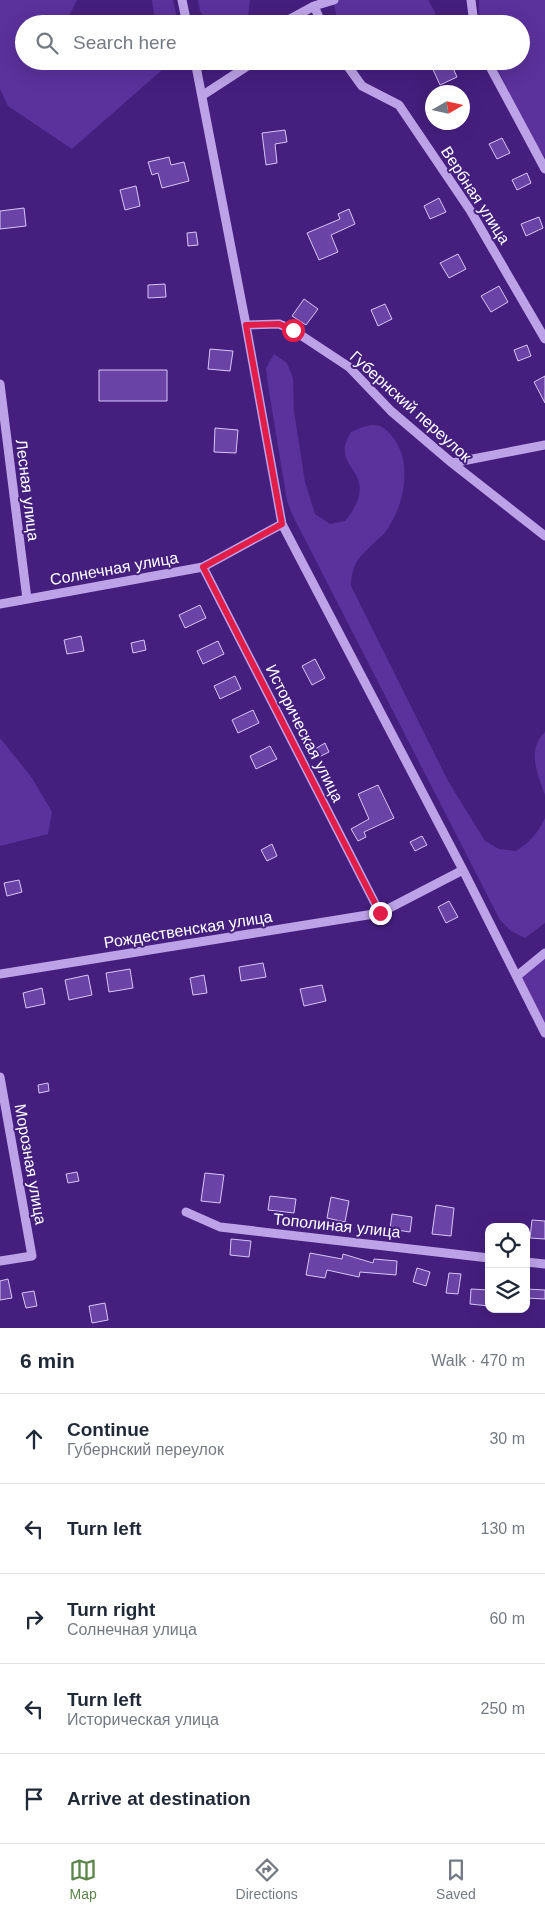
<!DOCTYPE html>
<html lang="en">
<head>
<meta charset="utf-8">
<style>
  body { margin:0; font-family:Helvetica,sans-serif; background:#f2f2f3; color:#1f2937 }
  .controls { position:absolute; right:15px; bottom:15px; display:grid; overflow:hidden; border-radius:10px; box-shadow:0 5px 20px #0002 }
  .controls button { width:45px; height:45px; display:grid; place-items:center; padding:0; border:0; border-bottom:1px solid #e0e1e3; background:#fff; color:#1f2937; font:25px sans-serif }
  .compass { position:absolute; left:425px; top:85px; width:45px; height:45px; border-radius:50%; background:#fff; box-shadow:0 5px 20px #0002; rotate:81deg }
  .stop { position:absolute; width:15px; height:15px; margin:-11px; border:4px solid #e11d48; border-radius:50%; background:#fff }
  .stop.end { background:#e11d48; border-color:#fff; box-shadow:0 1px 5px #0008 }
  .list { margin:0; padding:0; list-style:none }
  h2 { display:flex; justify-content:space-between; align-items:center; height:65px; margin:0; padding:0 20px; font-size:21px }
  h2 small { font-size:16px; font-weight:400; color:#747a83 }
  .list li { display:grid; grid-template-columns:32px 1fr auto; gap:15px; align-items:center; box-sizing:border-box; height:90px; padding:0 20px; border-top:1px solid #e0e1e3 }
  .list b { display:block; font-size:19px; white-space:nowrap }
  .list p { margin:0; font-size:16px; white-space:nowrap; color:#747a83 }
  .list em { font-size:16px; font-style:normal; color:#747a83 }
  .icon { flex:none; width:28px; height:28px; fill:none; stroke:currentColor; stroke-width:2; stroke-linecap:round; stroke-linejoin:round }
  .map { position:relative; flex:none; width:545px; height:1328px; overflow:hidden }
  .search { position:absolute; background:#fff; box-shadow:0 5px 20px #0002; left:15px; right:15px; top:15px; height:55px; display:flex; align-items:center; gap:12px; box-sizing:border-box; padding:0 18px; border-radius:28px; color:#747a83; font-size:19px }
  .sheet { height:515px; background:#fff }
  nav { display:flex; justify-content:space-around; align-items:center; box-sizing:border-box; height:70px; border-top:1px solid #e0e1e3; background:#fff; font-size:14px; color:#747a83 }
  nav a { display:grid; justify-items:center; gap:2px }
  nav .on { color:#5b854a }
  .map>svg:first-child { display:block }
</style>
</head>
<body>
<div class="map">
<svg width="545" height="1328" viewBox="0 0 545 1328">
  <rect width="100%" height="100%" fill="#451f7e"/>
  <path fill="#5b319c" d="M0 0H77L65 24H24V61L171 62 72 149 8 106 0 89Z
    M152 0H173L177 19 155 21Z
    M198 0H250L248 17 240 24H208L200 11Z
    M333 0H428L435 12 436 24H338Z
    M479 0H545V157L530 137 494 61H521V24H479Z
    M354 61H386C375 70 365 72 354 61Z
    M274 354 287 363 293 378 294 411 305 482 315 514 330 524 345 521C356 508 365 491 356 475 351 466 343 458 345 446 346 441 349 436 351 432 362 427 376 420 386 430 415 455 406 503 386 531 384 535 379 538 375 542 359 557 352 563 351 586L448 781 485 841 499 849 516 851C530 842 538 833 545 818V923L525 938 511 931 500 920 293 516 287 501 268 385 266 368Z
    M545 732V795C538 775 526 750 545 732Z
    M0 738 32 778 52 812 48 834 0 846Z
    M545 951V1033L517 976Z"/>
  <path fill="#6a43a6" stroke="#d8c6f6" d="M439 61H450L457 77 440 85 431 65Z
    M285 130 287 142 275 144 277 163 266 165 262 133Z
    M502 138 510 153 497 159 489 144Z
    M169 157 171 165 184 162 189 181 162 188 158 173 152 175 148 162Z
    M527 173 531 183 517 190 512 180Z
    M136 186 140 206 125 210 120 190Z
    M439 198 446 212 430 219 424 206Z
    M24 208 26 226 0 229V211Z
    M349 209 355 224 331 235 338 252 319 260 307 233 340 219 338 214Z
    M539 217 543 228 526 236 521 224Z
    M196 232 198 245 188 246 187 233Z
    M458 254 466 269 449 278 440 263Z
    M165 284 166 297 148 298V285Z
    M499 286 508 302 491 312 481 296Z
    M304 299 318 309 306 325 292 316Z
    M385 304 392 319 378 326 371 310Z
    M527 345 531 356 518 361 514 350Z
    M210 349 233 351 230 371 208 369Z
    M99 370H167V401H99Z
    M545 376V403L534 382Z
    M215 428 238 430 236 453 214 452Z
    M200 605 206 618 185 628 179 615Z
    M81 636 84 651 67 654 64 640Z
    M144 640 146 650 133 653 131 643Z
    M218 641 224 654 203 664 197 651Z
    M315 659 325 678 312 685 302 666Z
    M235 676 241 689 220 699 214 686Z
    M253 710 259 723 238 733 232 720Z
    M325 743 329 752 319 757 315 749Z
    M270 746 277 759 256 769 250 756Z
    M378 785 394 818 364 832 366 837 358 841 351 829 369 819 358 794Z
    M422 836 427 845 415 851 410 842Z
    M272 844 277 856 267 861 261 850Z
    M19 880 22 892 7 896 4 883Z
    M449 901 458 917 446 923 438 907Z
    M263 963 266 977 241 981 239 967Z
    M130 969 133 988 109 992 106 973Z
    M88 975 92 995 69 1000 65 980Z
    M204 975 207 993 193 995 190 978Z
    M322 985 326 1001 304 1006 300 989Z
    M42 988 45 1004 26 1008 23 993Z
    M48 1083 49 1091 39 1093 38 1085Z
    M77 1172 79 1181 68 1183 66 1174Z
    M205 1173 224 1175 220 1203 201 1201Z
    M270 1196 296 1199 294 1213 268 1210Z
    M331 1197 349 1201 345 1222 327 1218Z
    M436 1205 454 1208 451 1236 432 1234Z
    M392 1214 412 1217 410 1232 390 1229Z
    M532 1220 545 1221V1239L530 1238Z
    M231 1239 251 1241 249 1257 230 1255Z
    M310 1253 342 1259 343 1254 373 1263 374 1259 397 1261 396 1275 360 1272 359 1277 327 1270 325 1278 306 1275Z
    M417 1268 430 1272 426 1286 413 1282Z
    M449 1273 461 1274 458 1294 446 1293Z
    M8 1279 12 1298 0 1300V1281Z
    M471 1289 489 1290V1306L470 1304Z
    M526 1289 545 1290V1299L526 1298Z
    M34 1291 37 1306 26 1308 22 1293Z
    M105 1303 108 1320 92 1323 89 1306Z"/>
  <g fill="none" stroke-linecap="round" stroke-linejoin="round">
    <path stroke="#bda2e8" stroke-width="9" d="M182 0 187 24
      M471 0 474 24
      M314 6 322 24
      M281 24 314 6 334 0
      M195 61 246 325 282 524 463 870 545 1033
      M344 61 362 86 399 105 470 210 545 339
      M487 61 545 169
      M203 95 246 67 251 61
      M246 325 279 324 293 330 349 367 391 411 452 463 545 536
      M0 384 27 599
      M452 463 545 445
      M203 567 380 913
      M0 604 203 567 282 524
      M0 974 380 913 463 870
      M517 976 545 953
      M0 1077 32 1256 0 1261
      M186 1212 220 1227 489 1258
      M526 1262 545 1264"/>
  </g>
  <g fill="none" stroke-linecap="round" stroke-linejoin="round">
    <path stroke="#e11d48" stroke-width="6" d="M293 330 279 324 246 325 282 524 203 567 380 913"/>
  </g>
  <g text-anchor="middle" stroke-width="4" stroke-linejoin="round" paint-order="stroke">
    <g font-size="16" fill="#fff" stroke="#451f7e">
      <text transform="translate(476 195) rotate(57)" y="6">Вербная улица</text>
      <text transform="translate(411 406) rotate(42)" y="6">Губернский переулок</text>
      <text transform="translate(28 490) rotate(83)" y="6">Лесная улица</text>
      <text transform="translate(114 568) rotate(-10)" y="6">Солнечная улица</text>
      <text transform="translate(305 733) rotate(63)" y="6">Историческая улица</text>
      <text transform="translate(188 929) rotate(-9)" y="6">Рождественская улица</text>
      <text transform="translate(31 1164) rotate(80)" y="6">Морозная улица</text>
      <text transform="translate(337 1225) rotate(6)" y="6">Тополиная улица</text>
    </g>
  </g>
</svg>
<div class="controls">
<button><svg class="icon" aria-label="locate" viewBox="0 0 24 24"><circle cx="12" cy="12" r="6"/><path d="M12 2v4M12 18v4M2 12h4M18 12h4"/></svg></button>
<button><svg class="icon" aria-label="layers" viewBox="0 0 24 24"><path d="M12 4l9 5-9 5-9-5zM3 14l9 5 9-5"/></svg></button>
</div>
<svg class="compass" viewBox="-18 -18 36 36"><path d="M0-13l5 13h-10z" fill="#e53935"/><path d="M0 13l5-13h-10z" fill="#747a83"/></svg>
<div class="stop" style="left:293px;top:330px"></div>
<div class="stop end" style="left:380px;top:913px"></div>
<div class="search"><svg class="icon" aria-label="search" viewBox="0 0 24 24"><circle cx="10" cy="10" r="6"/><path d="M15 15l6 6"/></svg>Search here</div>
</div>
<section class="sheet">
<h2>6 min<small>Walk · 470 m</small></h2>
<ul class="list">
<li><svg class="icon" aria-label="ahead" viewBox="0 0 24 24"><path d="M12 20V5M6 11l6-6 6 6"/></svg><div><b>Continue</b><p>Губернский переулок</p></div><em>30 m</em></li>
<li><svg class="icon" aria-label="left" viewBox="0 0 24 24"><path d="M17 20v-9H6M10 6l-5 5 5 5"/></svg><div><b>Turn left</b></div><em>130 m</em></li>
<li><svg class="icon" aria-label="right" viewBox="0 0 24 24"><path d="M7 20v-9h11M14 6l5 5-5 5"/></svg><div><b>Turn right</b><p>Солнечная улица</p></div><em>60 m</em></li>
<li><svg class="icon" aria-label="left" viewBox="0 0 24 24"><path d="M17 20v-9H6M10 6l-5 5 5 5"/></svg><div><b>Turn left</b><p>Историческая улица</p></div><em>250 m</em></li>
<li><svg class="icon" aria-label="arrive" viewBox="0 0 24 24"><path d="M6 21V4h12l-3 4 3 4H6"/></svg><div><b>Arrive at destination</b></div></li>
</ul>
</section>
<nav>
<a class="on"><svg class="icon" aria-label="map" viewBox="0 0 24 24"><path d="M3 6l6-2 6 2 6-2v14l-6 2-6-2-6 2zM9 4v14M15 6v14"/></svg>Map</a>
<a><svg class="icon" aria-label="directions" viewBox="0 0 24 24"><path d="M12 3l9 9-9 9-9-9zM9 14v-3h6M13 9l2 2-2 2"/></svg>Directions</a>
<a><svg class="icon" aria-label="saved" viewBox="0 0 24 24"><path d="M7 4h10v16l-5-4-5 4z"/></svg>Saved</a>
</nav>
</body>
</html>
